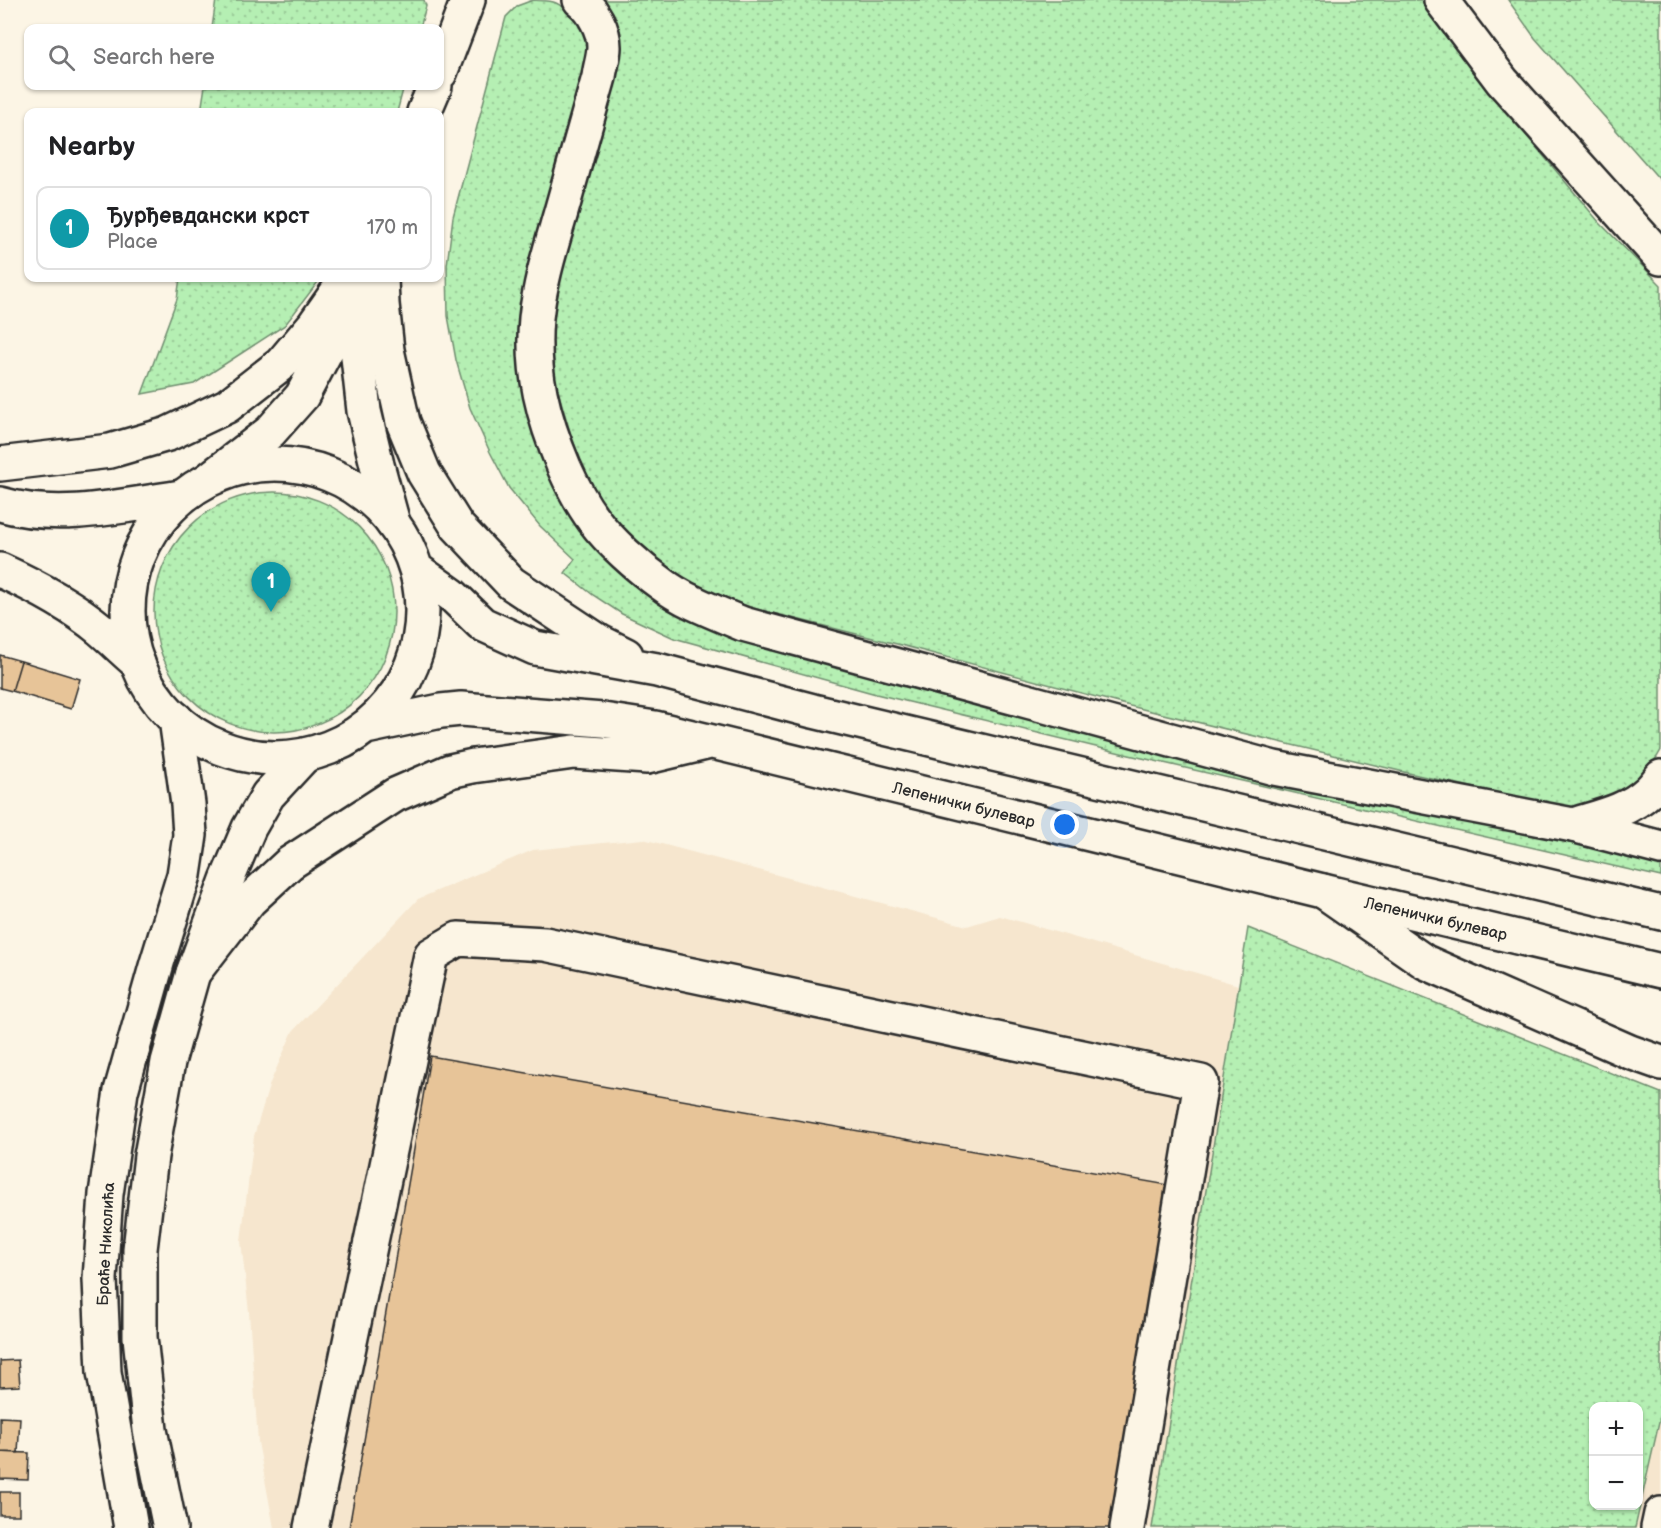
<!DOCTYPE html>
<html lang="en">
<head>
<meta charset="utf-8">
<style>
  body { margin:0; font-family:"Balsamiq Sans",sans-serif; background:#f2f2f2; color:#202124 }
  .controls { position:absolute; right:18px; bottom:18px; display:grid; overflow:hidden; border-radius:12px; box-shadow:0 2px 4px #0004 }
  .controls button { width:54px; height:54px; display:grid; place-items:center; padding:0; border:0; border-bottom:2px solid #e0e0e0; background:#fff; color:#202124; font:30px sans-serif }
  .you { position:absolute; left:1065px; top:825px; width:21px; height:21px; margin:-15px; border:4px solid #fff; border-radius:50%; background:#1a73e8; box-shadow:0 0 0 9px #1a73e833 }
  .badge { display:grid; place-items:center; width:39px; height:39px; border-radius:50%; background:#1a73e8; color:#fff; font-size:20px; font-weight:700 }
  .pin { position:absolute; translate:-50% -50px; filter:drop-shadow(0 2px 3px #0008) }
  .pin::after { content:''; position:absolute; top:32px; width:21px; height:18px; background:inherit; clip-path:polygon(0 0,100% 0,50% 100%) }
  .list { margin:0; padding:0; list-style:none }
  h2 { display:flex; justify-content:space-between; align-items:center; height:78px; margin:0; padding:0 24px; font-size:26px }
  h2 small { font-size:20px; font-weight:400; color:#757577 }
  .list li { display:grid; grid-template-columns:39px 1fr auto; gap:18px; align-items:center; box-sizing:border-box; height:84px; margin:0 12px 12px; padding:0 12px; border:2px solid #e0e0e0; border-radius:12px }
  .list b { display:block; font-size:22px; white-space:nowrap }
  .list p { margin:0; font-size:20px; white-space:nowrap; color:#757577 }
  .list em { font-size:20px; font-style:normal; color:#757577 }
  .icon { flex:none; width:33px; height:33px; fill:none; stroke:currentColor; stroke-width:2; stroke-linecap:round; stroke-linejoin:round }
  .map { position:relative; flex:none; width:1661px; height:1528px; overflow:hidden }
  .search { position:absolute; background:#fff; box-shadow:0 2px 4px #0004; left:24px; top:24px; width:420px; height:66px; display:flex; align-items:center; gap:15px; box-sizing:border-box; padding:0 21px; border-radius:12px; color:#757577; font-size:22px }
  .panel { position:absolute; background:#fff; box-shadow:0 2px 4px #0004; left:24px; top:108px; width:420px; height:174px; border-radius:12px }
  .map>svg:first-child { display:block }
</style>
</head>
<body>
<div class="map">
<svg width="1661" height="1528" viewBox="0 0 1661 1528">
  <defs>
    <pattern id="grass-dots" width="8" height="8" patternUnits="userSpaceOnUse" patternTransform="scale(1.5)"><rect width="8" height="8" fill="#b5efb3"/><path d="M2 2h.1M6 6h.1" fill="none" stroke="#9ccd9a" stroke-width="1.8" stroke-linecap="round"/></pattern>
  </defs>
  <rect width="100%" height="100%" fill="#fcf5e5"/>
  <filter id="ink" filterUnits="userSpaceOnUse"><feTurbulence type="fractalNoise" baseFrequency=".0167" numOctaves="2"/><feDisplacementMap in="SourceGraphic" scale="12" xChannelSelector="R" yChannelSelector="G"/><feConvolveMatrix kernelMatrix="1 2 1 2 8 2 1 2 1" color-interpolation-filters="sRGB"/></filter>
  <g filter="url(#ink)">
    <path fill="#f6e6ce" d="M643 839 967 926 1000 916 1238 985 1152 1528H274L258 1442 249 1312 241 1241 254 1136 270 1083 293 1031 418 899 533 850Z
      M1661 1414V1528H1635Z"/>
    <path fill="url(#grass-dots)" stroke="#708d6f" stroke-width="1.5" fill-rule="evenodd" d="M216 0H424L426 6 420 28H212Z
      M533 0C540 1 549 0 556 3 572 10 587 30 587 48 588 65 581 83 577 99L527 270 519 316 520 365 527 411 540 453 561 498 650 592 1661 860V877L1129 755 876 694 674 638 622 614 593 595 565 573 575 559 540 526 509 488 490 452 470 408 456 360 448 316 447 265 453 217 506 17 517 6Z
      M602 0H1421L1500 104 1599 222 1661 285V750L1657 757 1642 774 1619 793 1596 802 1565 808 1404 772 1130 706 897 644 760 610 725 599 679 578 634 543 605 507 585 473 570 432 555 381 551 347 552 312 556 272 617 35 607 6Z
      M1508 0H1661V181L1535 38Z
      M205 86H404L397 112H201Z
      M180 278H321L285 325 194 384 142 394 177 299Z
      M154 612a120 120 0 1 1 240 0a120 120 0 1 1-240 0Z
      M1248 928 1661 1093V1414L1635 1528H1152ZM1594 1406H1638V1506H1594Z"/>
    <path fill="#e7c498" stroke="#2b2b2b" stroke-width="1.5" d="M0 655 21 661 12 691 0 688Z
      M21 661 80 679 71 709 12 691Z
      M430 1056 1168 1185 1109 1528H349Z
      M18 1360 20 1386 0 1387V1361Z
      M0 1417 20 1418 18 1453 0 1452Z
      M0 1452 29 1453 28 1480 0 1479Z
      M0 1492H19V1515H0Z"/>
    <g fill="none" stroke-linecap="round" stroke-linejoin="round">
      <defs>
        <path id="minor" d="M580 0C593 10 604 30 604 47 604 57 600 67 599 77 586 122 574 167 561 212 551 247 540 281 536 318 531 372 543 417 564 467 572 485 581 503 593 519 610 542 638 567 662 584 684 601 717 613 743 624L1274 768 1573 825C1598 817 1628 811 1648 792 1653 788 1657 782 1661 777
          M1441 0 1502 81 1661 258
          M440 73 468 0
          M424 112 435 86
          M371 281 358 357 364 411 377 465 393 523
          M212 477 270 432 302 396 330 343 358 278
          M1323 891 1425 962 1630 1052 1661 1063
          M131 1528 104 1372 100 1279 106 1194 121 1091 157 963 184 875 190 835 188 804 176 719
          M170 1528 150 1430 140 1337V1249L151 1156 168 1062 193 973 227 880 249 828 268 795 305 755
          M311 1528 431 955 458 939 545 944 1201 1082 1127 1528
          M1658 1528 1661 1514"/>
        <path id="major" d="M381 278 382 304 387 350 403 422 424 473 457 526 511 583 600 642 626 655
          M128 611a147 147 0 1 1 294 0a147 147 0 1 1-294 0Z
          M417 570 452 595 482 624 535 648 657 670 813 711 1661 913
          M366 727 441 711 461 709 603 720 655 728 1323 891 1661 971
          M1573 825 1661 848
          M193 973 249 901 290 863 395 795 450 771 473 766 574 752 647 757 706 743"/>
        <path id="highway" d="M0 464 110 451 168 434 227 406 281 364 314 325 347 278
          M0 504C58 521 122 506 181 497
          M0 570C35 586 70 604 100 629 113 640 125 652 138 663"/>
      </defs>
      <use href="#minor" stroke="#2b2b2b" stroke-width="38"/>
      <use href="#major" stroke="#2b2b2b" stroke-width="38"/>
      <use href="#highway" stroke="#2b2b2b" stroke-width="38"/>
      <use href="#minor" stroke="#fcf5e5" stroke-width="33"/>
      <use href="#major" stroke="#fcf5e5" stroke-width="33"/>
      <use href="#highway" stroke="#fcf5e5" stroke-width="33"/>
    </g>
  </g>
  <g text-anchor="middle" stroke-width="4.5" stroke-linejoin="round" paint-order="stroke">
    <g font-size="16" fill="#2b2b2b" stroke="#fcf5e5">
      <text transform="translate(964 804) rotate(14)" y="6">Лепенички булевар</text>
      <text transform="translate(1436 918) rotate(13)" y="6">Лепенички булевар</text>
      <text transform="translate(105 1244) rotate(-87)" y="6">Браће Николића</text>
    </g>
  </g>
</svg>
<div class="controls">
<button>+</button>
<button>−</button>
</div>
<div class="you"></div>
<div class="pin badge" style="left:271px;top:612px;background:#0f9aa8">1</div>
<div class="search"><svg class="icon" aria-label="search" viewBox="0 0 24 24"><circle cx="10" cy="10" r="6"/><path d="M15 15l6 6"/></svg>Search here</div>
<section class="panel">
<h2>Nearby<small></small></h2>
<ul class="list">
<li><span class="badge" style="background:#0f9aa8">1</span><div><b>Ђурђевдански крст</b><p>Place</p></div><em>170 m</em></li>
</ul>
</section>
</div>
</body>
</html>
